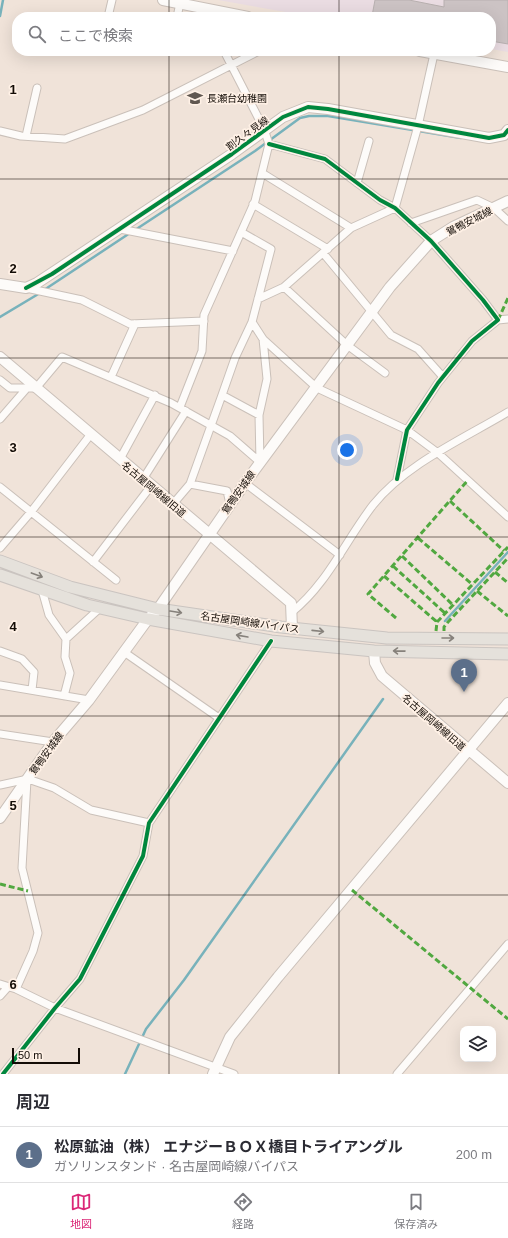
<!DOCTYPE html>
<html lang="ja">
<head>
<meta charset="utf-8">
<style>
  body { margin:0; font-family:Arial,"Noto Sans JP",sans-serif; background:#f2f2f3; color:#2b2b33 }
  .controls { position:absolute; right:12px; bottom:12px; display:grid; overflow:hidden; border-radius:8px; box-shadow:0 4px 16px #0002 }
  .controls button { width:36px; height:36px; display:grid; place-items:center; padding:0; border:0; border-bottom:1px solid #e1e1e2; background:#fff; color:#2b2b33; font:20px sans-serif }
  .scale { position:absolute; left:12px; bottom:10px; width:68px; box-sizing:border-box; padding-left:4px; border:2px solid #130c06; border-top:0; font-size:11px; line-height:14px; white-space:nowrap; color:#130c06; -webkit-text-stroke:3px #fff1e6; paint-order:stroke }
  .you { position:absolute; left:347px; top:450px; width:14px; height:14px; margin:-10px; border:3px solid #fff; border-radius:50%; background:#1a73e8; box-shadow:0 0 0 6px #1a73e833 }
  .badge { display:grid; place-items:center; width:26px; height:26px; border-radius:50%; background:#db2777; color:#fff; font-size:13px; font-weight:700 }
  .pin { position:absolute; translate:-50% -33px; filter:drop-shadow(0 1px 2px #0008) }
  .pin::after { content:''; position:absolute; top:21px; width:14px; height:12px; background:inherit; clip-path:polygon(0 0,100% 0,50% 100%) }
  .list { margin:0; padding:0; list-style:none }
  h2 { display:flex; justify-content:space-between; align-items:center; height:52px; margin:0; padding:0 16px; font-size:17px }
  h2 small { font-size:13px; font-weight:400; color:#7c7c81 }
  .list li { display:grid; grid-template-columns:26px 1fr auto; gap:12px; align-items:center; box-sizing:border-box; height:56px; padding:0 16px; border-top:1px solid #e1e1e2 }
  .list b { display:block; font-size:15px; white-space:nowrap }
  .list p { margin:0; font-size:13px; white-space:nowrap; color:#7c7c81 }
  .list em { font-size:13px; font-style:normal; color:#7c7c81 }
  .icon { flex:none; width:22px; height:22px; fill:none; stroke:currentColor; stroke-width:2; stroke-linecap:round; stroke-linejoin:round }
  .map { position:relative; flex:none; width:508px; height:1074px; overflow:hidden }
  .search { position:absolute; background:#fff; box-shadow:0 4px 16px #0002; left:12px; right:12px; top:12px; height:44px; display:flex; align-items:center; gap:10px; box-sizing:border-box; padding:0 14px; border-radius:16px; color:#7c7c81; font-size:15px }
  .sheet { height:108px; background:#fff }
  nav { display:flex; justify-content:space-around; align-items:center; box-sizing:border-box; height:56px; border-top:1px solid #e1e1e2; background:#fff; font-size:11px; color:#7c7c81 }
  nav a { display:grid; justify-items:center; gap:2px }
  nav .on { color:#db2777 }
  .map>svg:first-child { display:block }
</style>
</head>
<body>
<div class="map">
<svg width="508" height="1074" viewBox="0 0 508 1074">
  <rect width="100%" height="100%" fill="#f0e3d9"/>
  <path fill="#eadce2" d="M218 0H508V52L491 49V17H314Z"/>
  <g fill="none" stroke-linecap="round" stroke-linejoin="round">
    <path stroke="#78b2bb" stroke-width="2.5" d="M0 16 3 0
      M135 230 255 151 300 118 309 116H328L461 138
      M44 290 130 233
      M0 317 40 293
      M445 621 508 552
      M125 1074 146 1029 184 980 383 699"/>
  </g>
  <path fill="#ccc3c4" stroke="#b8b0b0" d="M375 0H409L444 7V0H508V44L491 41V17H377L372 16Z"/>
  <g fill="none" stroke-linecap="round" stroke-linejoin="round">
    <defs>
      <path id="street" d="M203 8 208 17
        M108 17 112 0
        M177 17 180 3
        M0 131 21 136 65 139 143 110 259 51
        M26 136 37 88
        M269 144 325 159 380 200 395 208 431 241 483 300 498 320 472 341 438 383 407 430 397 479
        M262 173 351 228
        M357 183 369 141
        M253 204 328 249
        M395 208 418 126 434 54
        M411 223 477 200 494 208 508 221
        M120 229 233 251
        M241 232 271 249 252 322 263 339 317 388 407 430 438 453 508 517
        M323 253 391 335 418 349 443 377
        M284 287 347 345 385 373
        M26 288 82 300 130 324 204 321
        M258 299 284 287 351 228 395 208
        M498 320 508 319
        M252 322 235 358 222 395 259 415
        M111 377 135 324
        M0 380 10 388H36L62 357 171 403 230 436 260 462
        M180 407 202 351 204 315 255 201 269 144 264 129 224 51
        M0 419 27 388
        M120 459 155 395
        M260 462 259 415 267 379 263 339
        M143 479 186 411
        M245 483 340 555
        M190 484 227 491 230 504
        M0 487 116 580
        M173 504 190 484 222 395
        M0 548 31 512 91 434
        M93 562 151 486
        M42 590 49 615 66 639 65 657 70 673 64 696
        M292 612C327 584 346 540 373 505 406 464 463 439 508 412
        M66 639 100 608
        M0 651 22 659 34 672 32 690
        M124 652 219 718
        M0 685 89 700
        M0 734 53 742
        M0 785 28 779 54 788 91 810 149 823
        M0 984 16 989 55 1008 234 1074
        M16 989 33 951 38 933 22 868 27 780
        M0 996 8 987
        M3 1074 55 1008 80 979 143 856 149 823 271 641
        M397 1074 508 944"/>
      <path id="secondary" d="M163 0 248 17
        M420 51 508 67
        M0 284 26 288 37 283 232 154 283 117 308 107 328 109 489 138 504 135 508 130
        M0 357 291 603 292 628
        M374 651 375 663 382 676 508 783
        M0 818 53 742 89 700 148 619 158 609 245 483 390 287 431 241 453 227 508 201
        M213 1074 230 1037 278 977 508 703"/>
      <path id="primary" d="M0 561 70 587 158 609 281 627 387 638 508 639
        M0 575 87 605 148 619 271 641 374 651 508 654"/>
    </defs>
    <use href="#street" stroke="#cac0b9" stroke-width="9"/>
    <use href="#secondary" stroke="#cac0b9" stroke-width="12"/>
    <use href="#primary" stroke="#cac4c0" stroke-width="13"/>
    <use href="#street" stroke="#fdfbf9" stroke-width="7"/>
    <use href="#secondary" stroke="#fdfbf9" stroke-width="10"/>
    <use href="#primary" stroke="#e5e1db" stroke-width="11"/>
    <path stroke="#51a840" stroke-width="3" stroke-dasharray="6 3" stroke-linecap="butt" d="M498 320 508 298
      M450 501 504 551
      M418 538 473 585
      M402 556 454 606
      M393 566 446 614
      M495 572 508 583
      M384 576 437 622
      M477 591 508 616
      M396 618 368 594 468 480
      M436 631 437 622 508 547
      M444 631V627L448 622 508 558
      M0 884 28 891
      M352 890 508 1019"/>
    <defs>
      <path id="cycleway" d="M269 144 325 159 380 200 395 208 431 241 483 300 498 320 472 341 438 383 407 430 397 479
        M26 288 52 274 232 154 283 117 308 107 328 109 489 138 504 135 508 130
        M3 1074 55 1008 80 979 143 856 149 823 271 641"/>
    </defs>
    <use href="#cycleway" stroke="#fff1e6" stroke-width="6"/>
    <use href="#cycleway" stroke="#00873e" stroke-width="4"/>
  </g>
  <defs><path id="oneway-shaft" d="M-6 0H5M1.5-3L5.5 0L1.5 3" fill="none" stroke-width="1.6" stroke-linecap="round" stroke-linejoin="round"/></defs>
  <g stroke="#86817b">
    <use href="#oneway-shaft" transform="translate(37 575) rotate(20)"/>
    <use href="#oneway-shaft" transform="translate(176 612) rotate(9)"/>
    <use href="#oneway-shaft" transform="translate(318 631) rotate(6)"/>
    <use href="#oneway-shaft" transform="translate(242 636) rotate(-170)"/>
    <use href="#oneway-shaft" transform="translate(448 638)"/>
    <use href="#oneway-shaft" transform="translate(399 651) rotate(-179)"/>
  </g>
  <path fill="none" stroke="#130c06" stroke-width="1" stroke-opacity="0.55" d="M169 0V17M339 0V17M169 51V1074M339 51V1074M0 179H508M0 358H508M0 537H508M0 716H508M0 895H508"/>
  <defs>
    <symbol id="school-bare" viewBox="-9 -9 18 18"><path d="M0-5L7-2L0 1L-7-2ZM-4 1L0 2.5L4 1V4Q0 6-4 4Z" fill="#605750" stroke="#fff1e6" stroke-width="2.5" paint-order="stroke"/></symbol>
  </defs>
  <g fill-rule="evenodd">
    <use href="#school-bare" x="184" y="87" width="22" height="22"/>
  </g>
  <g text-anchor="middle" stroke-width="3.5" stroke-linejoin="round" paint-order="stroke">
    <g font-size="10" fill="#130c06" stroke="#fff1e6" text-anchor="start">
      <text x="207" y="102">長瀬台幼稚園</text>
    </g>
    <g font-size="10" fill="#130c06" stroke="#fff1e6">
      <text transform="translate(247 133) rotate(-36)" y="4">割久々見線</text>
      <text transform="translate(469 221) rotate(-27)" y="4">鴛鴨安城線</text>
      <text transform="translate(154 489) rotate(40)" y="4">名古屋岡崎線旧道</text>
      <text transform="translate(238 492) rotate(-55)" y="4">鴛鴨安城線</text>
      <text transform="translate(250 622) rotate(8)" y="4">名古屋岡崎線バイパス</text>
      <text transform="translate(434 722) rotate(41)" y="4">名古屋岡崎線旧道</text>
      <text transform="translate(46 753) rotate(-54)" y="4">鴛鴨安城線</text>
    </g>
  </g>
  <g font-size="13" text-anchor="middle" font-weight="bold" fill="#130c06" stroke="#fff1e6" stroke-width="3.5" stroke-linejoin="round" paint-order="stroke">
    <text x="13" y="94">1</text>
    <text x="13" y="273">2</text>
    <text x="13" y="452">3</text>
    <text x="13" y="631">4</text>
    <text x="13" y="810">5</text>
    <text x="13" y="989">6</text>
  </g>
</svg>
<div class="controls">
<button><svg class="icon" aria-label="layers" viewBox="0 0 24 24"><path d="M12 4l9 5-9 5-9-5zM3 14l9 5 9-5"/></svg></button>
</div>
<div class="scale">50 m</div>
<div class="you"></div>
<div class="pin badge" style="left:464px;top:692px;background:#5c6f8a">1</div>
<div class="search"><svg class="icon" aria-label="search" viewBox="0 0 24 24"><circle cx="10" cy="10" r="6"/><path d="M15 15l6 6"/></svg>ここで検索</div>
</div>
<section class="sheet">
<h2>周辺<small></small></h2>
<ul class="list">
<li><span class="badge" style="background:#5c6f8a">1</span><div><b>松原鉱油（株） エナジーＢＯＸ橋目トライアングル</b><p>ガソリンスタンド · 名古屋岡崎線バイパス</p></div><em>200 m</em></li>
</ul>
</section>
<nav>
<a class="on"><svg class="icon" aria-label="map" viewBox="0 0 24 24"><path d="M3 6l6-2 6 2 6-2v14l-6 2-6-2-6 2zM9 4v14M15 6v14"/></svg>地図</a>
<a><svg class="icon" aria-label="directions" viewBox="0 0 24 24"><path d="M12 3l9 9-9 9-9-9zM9 14v-3h6M13 9l2 2-2 2"/></svg>経路</a>
<a><svg class="icon" aria-label="saved" viewBox="0 0 24 24"><path d="M7 4h10v16l-5-4-5 4z"/></svg>保存済み</a>
</nav>
</body>
</html>
